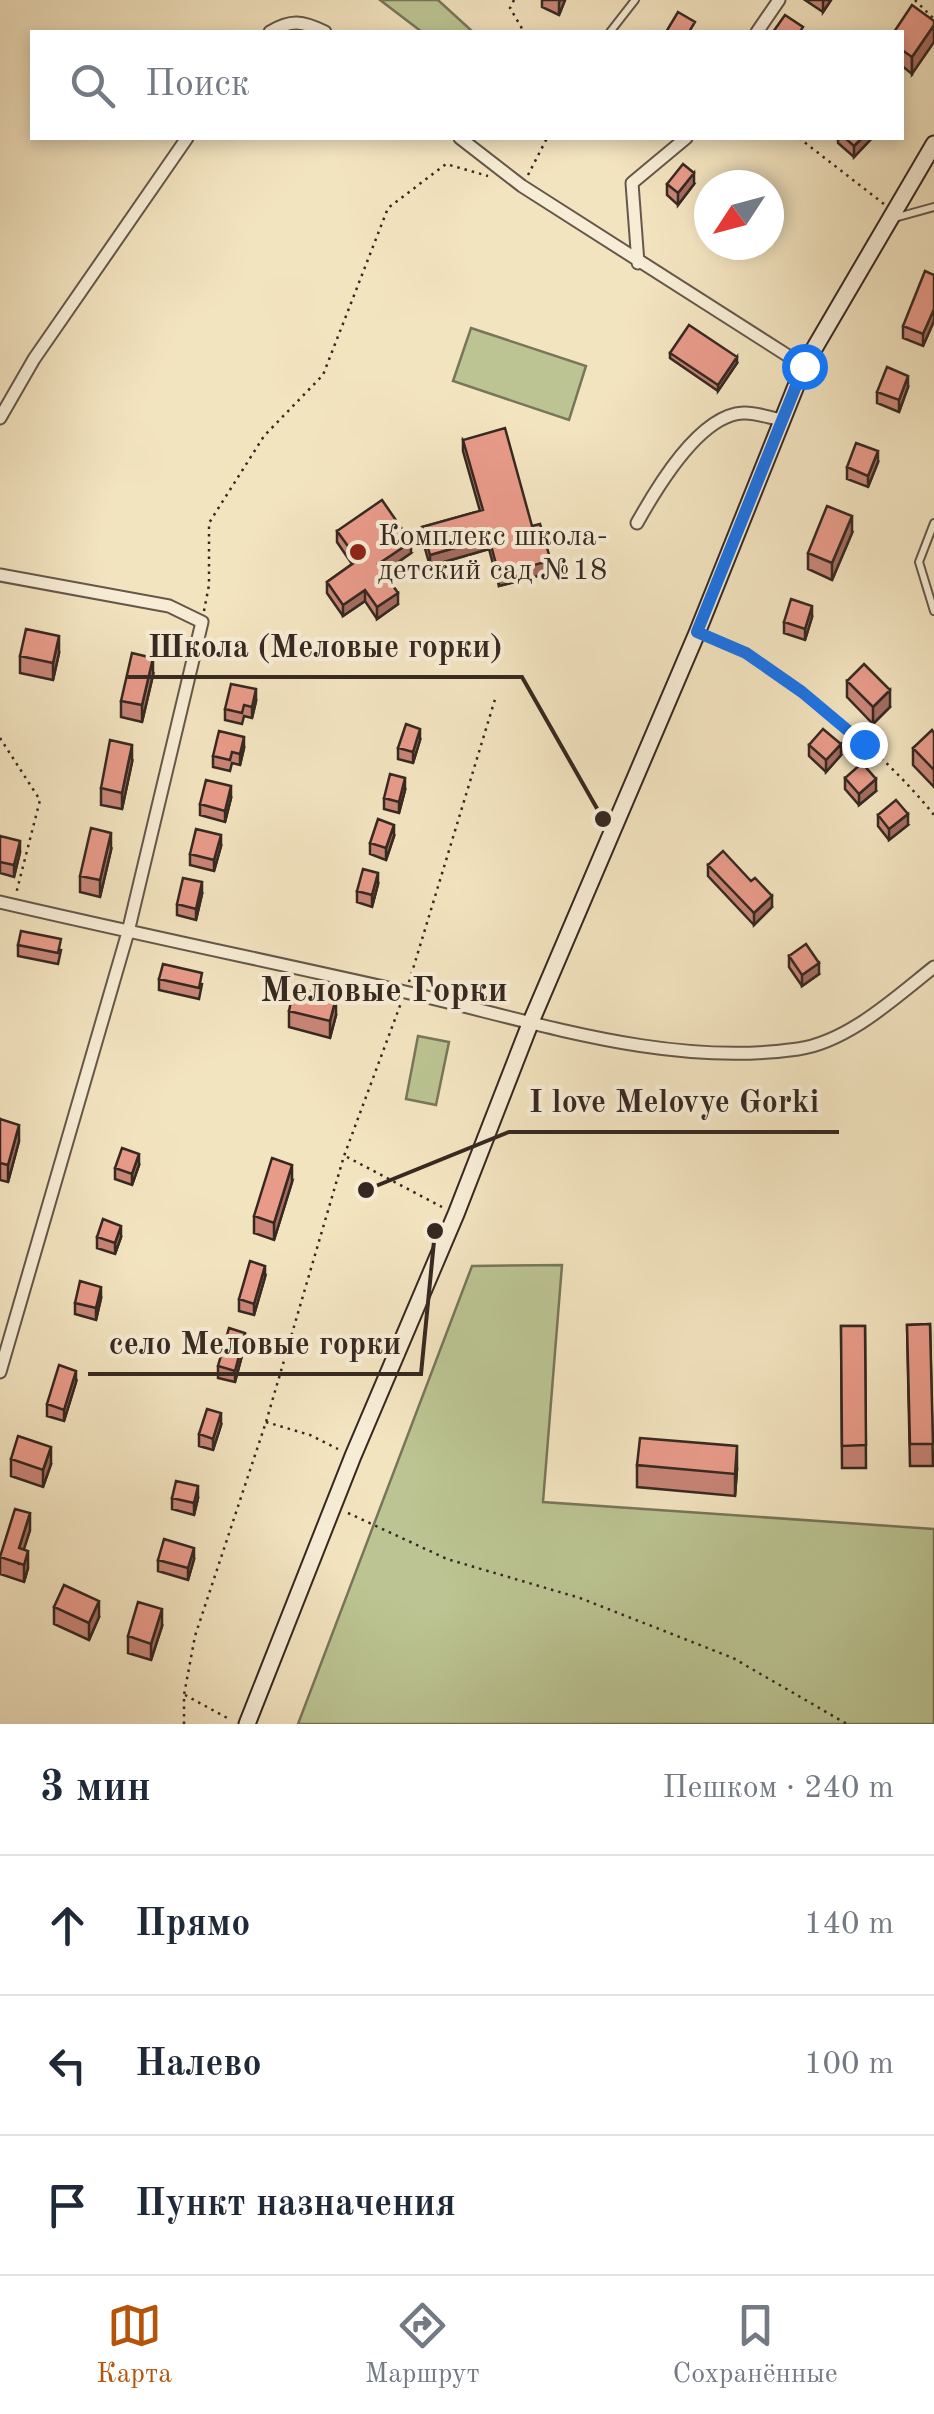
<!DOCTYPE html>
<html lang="ru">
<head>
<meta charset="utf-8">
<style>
  body { margin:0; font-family:"Old Standard TT",serif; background:#f2f2f3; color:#1f2937 }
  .compass { position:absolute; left:694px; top:170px; width:90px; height:90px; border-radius:50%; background:#fff; box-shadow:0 5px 15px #0003; rotate:234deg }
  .stop { position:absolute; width:30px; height:30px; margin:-22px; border:8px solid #1a73e8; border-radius:50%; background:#fff }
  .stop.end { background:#1a73e8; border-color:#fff; box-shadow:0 2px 10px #0008 }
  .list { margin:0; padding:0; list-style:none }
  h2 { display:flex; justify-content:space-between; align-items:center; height:130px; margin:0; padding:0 40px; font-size:42px }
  h2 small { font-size:32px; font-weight:400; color:#747a83 }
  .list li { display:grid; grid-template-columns:65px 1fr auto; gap:30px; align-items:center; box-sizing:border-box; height:140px; padding:0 40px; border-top:2px solid #e0e1e3 }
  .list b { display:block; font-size:38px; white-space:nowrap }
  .list em { font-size:32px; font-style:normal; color:#747a83 }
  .icon { flex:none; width:55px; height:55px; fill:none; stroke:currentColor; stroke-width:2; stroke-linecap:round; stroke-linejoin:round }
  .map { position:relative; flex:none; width:934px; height:1724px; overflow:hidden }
  .search { position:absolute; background:#fff; box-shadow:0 5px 15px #0003; left:30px; right:30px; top:30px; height:110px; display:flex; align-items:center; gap:25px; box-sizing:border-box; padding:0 35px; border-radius:0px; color:#747a83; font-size:38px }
  .sheet { height:550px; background:#fff }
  nav { display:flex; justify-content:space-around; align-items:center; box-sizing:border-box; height:140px; border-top:2px solid #e0e1e3; background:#fff; font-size:28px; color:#747a83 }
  nav a { display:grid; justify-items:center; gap:5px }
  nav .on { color:#b45309 }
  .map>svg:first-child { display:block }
</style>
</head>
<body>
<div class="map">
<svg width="934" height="1724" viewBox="0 0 934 1724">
  <rect width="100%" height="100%" fill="#f3e4c0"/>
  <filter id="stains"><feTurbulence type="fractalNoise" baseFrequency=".002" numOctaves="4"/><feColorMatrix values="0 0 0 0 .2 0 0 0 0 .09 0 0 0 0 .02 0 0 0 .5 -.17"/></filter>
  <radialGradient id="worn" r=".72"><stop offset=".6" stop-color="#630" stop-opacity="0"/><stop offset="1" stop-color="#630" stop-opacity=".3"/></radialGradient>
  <path fill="#bbc492" stroke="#78765a" stroke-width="2.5" d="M380 0H438L473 32H422Z
    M471 328 586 366 569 420 453 381Z
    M418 1036 449 1042 436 1105 406 1099Z
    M562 1265 543 1502 934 1529V1724H298L472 1266Z"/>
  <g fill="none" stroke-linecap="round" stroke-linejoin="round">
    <defs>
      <path id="lane" d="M610 32 635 0
        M894 218 934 207
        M934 523 919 562 934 611"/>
      <path id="street" d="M270 32C291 19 303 21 325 32
        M757 32 779 0
        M460 138 522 186 804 366
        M638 263 632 183 686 138
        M0 418 34 359 187 138
        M637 523C656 489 699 415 743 413 755 412 770 418 782 420
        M0 575 169 606 202 622 128 932 0 1372
        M0 902C133 933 268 961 401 991 531 1020 664 1068 798 1049 848 1042 896 997 934 967"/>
      <path id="secondary" d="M247 1724 353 1456 456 1214 530 1024 697 633 804 366 934 144"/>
    </defs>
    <use href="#lane" stroke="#655749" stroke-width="10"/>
    <use href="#street" stroke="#655749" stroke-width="15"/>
    <use href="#secondary" stroke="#362821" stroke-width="19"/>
    <path stroke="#362821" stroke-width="2.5" stroke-dasharray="2.5 5" stroke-linecap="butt" d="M514 0 510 8 524 32
      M915 0 934 19
      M799 138 884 204
      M528 175 547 138
      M204 611 209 585V523L264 436 323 375 388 208 446 164 488 176
      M710 638C786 670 882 750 934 815
      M0 738 40 800 16 894
      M409 982 496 696
      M347 1157 442 1207
      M266 1422 310 1435 338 1449
      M348 1513 447 1559 580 1598 733 1658 847 1724
      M185 1695 231 1720
      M184 1724V1695L195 1636 266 1422 344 1156 401 1003"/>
    <use href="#lane" stroke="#f7edd6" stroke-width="6"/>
    <use href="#street" stroke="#f7edd6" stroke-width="11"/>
    <use href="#secondary" stroke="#f7edd6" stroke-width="15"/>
  </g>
  <path fill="#c88577" stroke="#362821" stroke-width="2.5" d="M542 0H565L559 15 542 7Z
    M805 0H831L823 12Z
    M912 5V74L902 66V32Z
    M838 138H872L854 157 838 143Z
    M667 184H694L678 205 667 195Z
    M934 275V321L923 346 903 338V326Z
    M670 353 737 363 718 391 670 358Z
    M908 387 899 412 877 403V392Z
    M463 440 532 526 550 569 545 571V574L499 586 489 549 430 566 422 538V527L480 511 463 451Z
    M878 462 868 487 847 479V467Z
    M337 531 411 553 384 572 398 604 377 619 365 601 343 616 327 593V582L352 564 337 542Z
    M852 533 832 580 808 569V553Z
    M812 617 805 640 784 633V622Z
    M59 653 53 680 20 673V656Z
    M153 675 142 722 121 717V701Z
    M847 681 890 707 873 724 847 697Z
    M256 701 252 718 244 716 242 724 225 720V709Z
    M934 733V787L913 765V748Z
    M420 740 413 763 398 759V748Z
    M809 745 841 755 826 772 809 756Z
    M244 748 240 765 232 763 230 771 213 767V756Z
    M132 762 122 809 101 805V788Z
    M845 778 876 791 859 805 845 789Z
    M405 790 399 813 384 809V798Z
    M231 798 225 822 200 815V804Z
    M878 815 908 825 889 840 878 826Z
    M0 836 20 852 14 877 0 873Z
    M394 836 386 860 370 854V843Z
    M221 846 214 871 190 865V854Z
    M111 850 100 897 80 892V876Z
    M708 865 772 907 754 925 708 876Z
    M378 884 372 907 357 902V891Z
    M202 894 196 920 177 915V904Z
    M18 945 61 950 58 964 18 956Z
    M789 956 819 974 802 986 789 967Z
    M159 979 202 984 199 999 159 990Z
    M289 1011 336 1015 330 1038 289 1027Z
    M0 1119 19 1141 8 1182 0 1180Z
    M139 1165 132 1185 115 1179V1168Z
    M292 1182 274 1240 254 1233V1216Z
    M97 1237H121L115 1254 97 1248Z
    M265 1277 254 1315 239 1311V1299Z
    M101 1298 96 1320 75 1314V1303Z
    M930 1324 933 1466H910L907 1325Z
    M841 1326H865L866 1468H842Z
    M245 1344 235 1382 218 1378V1366Z
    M76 1382 64 1421 47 1416V1404Z
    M221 1425 213 1450 199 1446V1434Z
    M11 1459 51 1464 43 1487 11 1476Z
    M637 1465 737 1469 735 1496 637 1487Z
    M172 1498H198L194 1515 172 1509Z
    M30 1530 23 1550 28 1568 24 1582 0 1574V1557Z
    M194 1559 188 1580 158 1571V1560Z
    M54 1607 99 1617 89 1640 54 1624Z
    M162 1626 151 1660 128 1653V1636Z"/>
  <path fill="#a36c61" stroke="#362821" stroke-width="2.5" d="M560 0H565L559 15V3Z
    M824 0H831L823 12V1Z
    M934 25V42L912 74V57Z
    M862 138H872L854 157V146Z
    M694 173V184L678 205V193Z
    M934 309V321L923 346V334Z
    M737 357V363L718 391V385Z
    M908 376V387L899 412V400Z
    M878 451V462L868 487V476Z
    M852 516V533L832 580V563Z
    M489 538V549L430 566V555Z
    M411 542V553L378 576V564Z
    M550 558V569L545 571V574L499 586V575Z
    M365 590V601L343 616V605Z
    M398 593V604L377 619V607Z
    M812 606V617L805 640V629Z
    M59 636V653L53 680V663Z
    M153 658V675L142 722V705Z
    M256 689V701L252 718V707Z
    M890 690V707L873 724V707Z
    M420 729V740L413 763V752Z
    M244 737V748L240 765V754Z
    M841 744V755L826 772V760Z
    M132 745V762L122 809V793Z
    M405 778V790L399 813V802Z
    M876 779V791L859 805V794Z
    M231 786V798L225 822V811Z
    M908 814V825L889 840V829Z
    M394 825V836L386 860V848Z
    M111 833V850L100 897V880Z
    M221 835V846L214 871V860Z
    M20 841V852L14 877V865Z
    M378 873V884L372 907V895Z
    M202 882V894L196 920V909Z
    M772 896V907L754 925V913Z
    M819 963V974L802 986V975Z
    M336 998V1015L330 1038V1021Z
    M19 1125V1141L8 1182V1165Z
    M139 1154V1165L132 1185V1174Z
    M292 1165V1182L274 1240V1223Z
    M121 1226V1237L115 1254V1243Z
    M265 1266V1277L254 1315V1304Z
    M101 1287V1298L96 1320V1308Z
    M245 1333V1344L235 1382V1371Z
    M76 1371V1382L64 1421V1410Z
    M221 1413V1425L213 1450V1439Z
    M737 1446V1469L735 1496V1474Z
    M51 1447V1464L43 1487V1470Z
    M198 1486V1498L194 1515V1503Z
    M30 1513V1530L19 1565V1548Z
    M194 1548V1559L188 1580V1568Z
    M28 1551V1568L24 1582V1565Z
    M99 1601V1617L89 1640V1623Z
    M162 1609V1626L151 1660V1644Z"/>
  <path fill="#e99b8a" stroke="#362821" stroke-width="2.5" d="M912 5 934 21V25L912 57 902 50V32H894Z
    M678 12 695 22 689 32H666Z
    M785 15 803 27 800 32H773Z
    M845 138H862L854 146Z
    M683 164 694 173 678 193 667 184Z
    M925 271 934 275V309L923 334 903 326Z
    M689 325 737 357 718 385 670 353Z
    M887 367 908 376 899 400 877 392Z
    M505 428 532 526 540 524 550 558 544 559 545 562 499 575 489 538 430 555 422 527 483 510 463 440Z
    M856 443 878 451 868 476 847 467Z
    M382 500 411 542 378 564 398 593 377 607 365 590 343 605 327 582 358 560 337 531Z
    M827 506 852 516 832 563 808 553Z
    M791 599 812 606 805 629 784 622Z
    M26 629 59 636 53 663 20 656Z
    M132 653 153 658 142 705 121 701Z
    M864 664 890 690 873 707 847 681Z
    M231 684 256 689 252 707 244 705 242 713 225 709Z
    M406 724 420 729 413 752 398 748Z
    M823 729 841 744 826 760 809 745Z
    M932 730 934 733V770L913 748Z
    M219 731 244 737 240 754 232 752 230 760 213 756Z
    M110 740 132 745 122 793 101 788Z
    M862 763 876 779 859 794 845 778Z
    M390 774 405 778 399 802 384 798Z
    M206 780 231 786 225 811 200 804Z
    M896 800 908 814 889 829 878 815Z
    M378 819 394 825 386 848 370 843Z
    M91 828 111 833 100 880 80 876Z
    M196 829 221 835 214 860 190 854Z
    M0 836 20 841 14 865 0 862Z
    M723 851 751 881 755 878 772 896 754 913 708 865Z
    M363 869 378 873 372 895 357 891Z
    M183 878 202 882 196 909 177 904Z
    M21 931 61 939 58 953 18 945Z
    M806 944 819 963 802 975 789 956Z
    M163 964 202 973 199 988 159 979Z
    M294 987 336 998 330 1021 289 1011Z
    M0 1119 19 1125 8 1165 0 1163Z
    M122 1148 139 1154 132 1174 115 1168Z
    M272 1158 292 1165 274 1223 254 1216Z
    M103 1219 121 1226 115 1243 97 1237Z
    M250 1261 265 1266 254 1304 239 1299Z
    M80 1281 101 1287 96 1308 75 1303Z
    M930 1324 933 1444H910L907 1325Z
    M841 1326H865L866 1445 842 1446Z
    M229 1328 245 1333 235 1371 218 1366Z
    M59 1365 76 1371 64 1410 47 1404Z
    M207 1409 221 1413 213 1439 199 1434Z
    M18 1436 51 1447 43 1470 11 1459Z
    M640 1438 737 1446 735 1474 637 1465Z
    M176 1481 198 1486 194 1503 172 1498Z
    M15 1509 30 1513 19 1548 28 1551 24 1565 0 1557Z
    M164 1539 194 1548 188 1568 158 1560Z
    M64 1585 99 1601 89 1623 54 1607Z
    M138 1602 162 1609 151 1644 128 1636Z"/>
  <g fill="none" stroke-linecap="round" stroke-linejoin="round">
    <path stroke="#1a73e8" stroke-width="12" d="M804 366 697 632 746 653 802 692 864 744"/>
  </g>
  <circle fill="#8f2418" stroke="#f7edd6" stroke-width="4" cx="358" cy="552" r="10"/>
  <g text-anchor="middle" stroke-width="8" stroke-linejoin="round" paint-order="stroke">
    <g font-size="30" fill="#362821" stroke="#f7edd6" text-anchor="start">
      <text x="378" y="545">Комплекс школа-<tspan x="378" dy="34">детский сад №18</tspan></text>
    </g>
    <g font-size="35" font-weight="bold" fill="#362821" stroke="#f7edd6">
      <text x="384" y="1001">Меловые Горки</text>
    </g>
  </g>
  <path fill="none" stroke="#362821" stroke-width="4" d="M603 819L522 677H127M366 1190L509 1132H839M435 1231L421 1374H88"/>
  <g fill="#362821" stroke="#f7edd6" stroke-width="4">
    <circle cx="603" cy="819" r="10"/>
    <circle cx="366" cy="1190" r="10"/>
    <circle cx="435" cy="1231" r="10"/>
  </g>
  <g font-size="32" text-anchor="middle" font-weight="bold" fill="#362821" stroke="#f7edd6" stroke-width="8" stroke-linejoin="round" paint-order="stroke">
    <text x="325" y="657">Школа (Меловые горки)</text>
    <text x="674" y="1112">I love Melovye Gorki</text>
    <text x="255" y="1354">село Меловые горки</text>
  </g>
  <rect width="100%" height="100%" filter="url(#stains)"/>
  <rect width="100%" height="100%" fill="url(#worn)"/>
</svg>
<svg class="compass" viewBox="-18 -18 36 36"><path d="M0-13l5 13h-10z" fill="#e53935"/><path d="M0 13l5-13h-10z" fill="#747a83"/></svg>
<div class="stop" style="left:804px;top:366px"></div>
<div class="stop end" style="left:864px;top:744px"></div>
<div class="search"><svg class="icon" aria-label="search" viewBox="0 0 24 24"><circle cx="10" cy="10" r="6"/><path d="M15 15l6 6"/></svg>Поиск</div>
</div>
<section class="sheet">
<h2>3 мин<small>Пешком · 240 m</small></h2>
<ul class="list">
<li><svg class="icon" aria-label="ahead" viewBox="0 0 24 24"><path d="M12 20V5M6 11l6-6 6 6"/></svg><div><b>Прямо</b></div><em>140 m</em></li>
<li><svg class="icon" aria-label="left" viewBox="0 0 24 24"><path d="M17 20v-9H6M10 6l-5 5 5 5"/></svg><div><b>Налево</b></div><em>100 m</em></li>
<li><svg class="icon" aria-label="arrive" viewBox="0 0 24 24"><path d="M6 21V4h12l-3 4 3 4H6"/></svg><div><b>Пункт назначения</b></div></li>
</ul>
</section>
<nav>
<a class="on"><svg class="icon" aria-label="map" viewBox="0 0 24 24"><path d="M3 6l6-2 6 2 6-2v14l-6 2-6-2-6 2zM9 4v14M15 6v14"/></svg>Карта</a>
<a><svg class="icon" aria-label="directions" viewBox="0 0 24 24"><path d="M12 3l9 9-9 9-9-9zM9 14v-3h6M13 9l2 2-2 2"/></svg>Маршрут</a>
<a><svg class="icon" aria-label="saved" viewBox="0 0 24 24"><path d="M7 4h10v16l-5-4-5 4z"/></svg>Сохранённые</a>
</nav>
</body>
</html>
